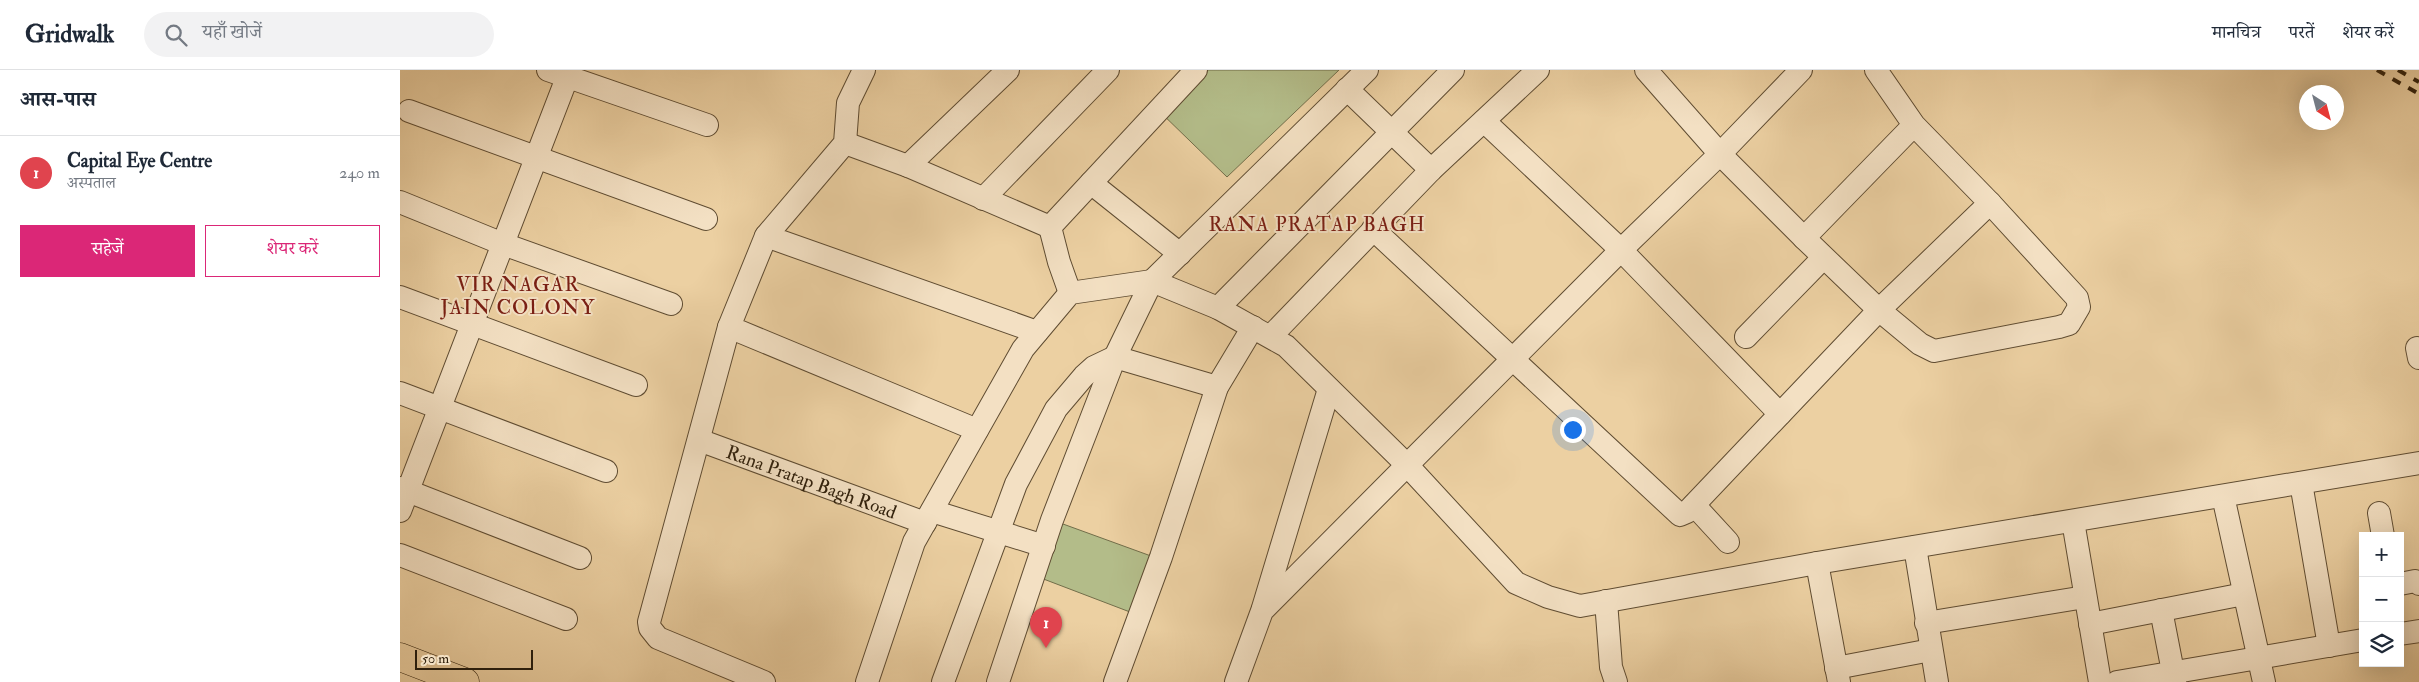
<!DOCTYPE html>
<html lang="hi">
<head>
<meta charset="utf-8">
<style>
  body { margin:0; font-family:"IM FELL Double Pica","Noto Serif Devanagari",serif; background:#f2f2f3; color:#1f2937 }
  .controls { position:absolute; right:15px; bottom:15px; display:grid; overflow:hidden; border-radius:0px; box-shadow:0 5px 20px #0002 }
  .controls button { width:45px; height:45px; display:grid; place-items:center; padding:0; border:0; border-bottom:1px solid #e0e1e3; background:#fff; color:#1f2937; font:25px sans-serif }
  .compass { position:absolute; left:1899px; top:15px; width:45px; height:45px; border-radius:50%; background:#fff; box-shadow:0 5px 20px #0002; rotate:144deg }
  .scale { position:absolute; left:15px; bottom:12px; width:118px; box-sizing:border-box; padding-left:5px; border:2px solid #30200c; border-top:0; font-size:14px; line-height:18px; white-space:nowrap; color:#30200c; -webkit-text-stroke:4px #f3e0c3; paint-order:stroke }
  .you { position:absolute; left:1172px; top:359px; width:18px; height:18px; margin:-12px; border:4px solid #fff; border-radius:50%; background:#1a73e8; box-shadow:0 0 0 8px #1a73e833 }
  .badge { display:grid; place-items:center; width:32px; height:32px; border-radius:50%; background:#db2777; color:#fff; font-size:16px; font-weight:700 }
  .pin { position:absolute; translate:-50% -41px; filter:drop-shadow(0 1px 2px #0008) }
  .pin::after { content:''; position:absolute; top:26px; width:18px; height:15px; background:inherit; clip-path:polygon(0 0,100% 0,50% 100%) }
  .list { margin:0; padding:0; list-style:none }
  h2 { display:flex; justify-content:space-between; align-items:center; height:65px; margin:0; padding:0 20px; font-size:21px }
  h2 small { font-size:16px; font-weight:400; color:#747a83 }
  .list li { display:grid; grid-template-columns:32px 1fr auto; gap:15px; align-items:center; box-sizing:border-box; height:75px; padding:0 20px; border-top:1px solid #e0e1e3 }
  .list b { display:block; font-size:19px; white-space:nowrap }
  .list p { margin:0; font-size:16px; white-space:nowrap; color:#747a83 }
  .list em { font-size:16px; font-style:normal; color:#747a83 }
  .actions { display:flex; gap:10px; padding:15px 20px }
  .actions a { flex:1; padding:11px 0; border:1px solid #db2777; border-radius:0px; text-align:center; font-size:18px; color:#db2777 }
  .actions .main { background:#db2777; color:#fff }
  .icon { flex:none; width:28px; height:28px; fill:none; stroke:currentColor; stroke-width:2; stroke-linecap:round; stroke-linejoin:round }
  .map { position:relative; flex:none; width:2019px; height:612px; overflow:hidden }
  header { display:flex; align-items:center; gap:30px; box-sizing:border-box; height:70px; padding:0 25px; background:#fff; border-bottom:1px solid #e0e1e3 }
  header strong { font-size:24px }
  nav { display:flex; gap:28px; margin-inline-start:auto; font-size:18px }
  .search { width:350px; height:45px; background:#f2f2f3; display:flex; align-items:center; gap:12px; box-sizing:border-box; padding:0 18px; border-radius:28px; color:#747a83; font-size:19px }
  main { display:flex }
  aside { flex:1; background:#fff }
  .map>svg:first-child { display:block }
</style>
</head>
<body>
<header>
<strong>Gridwalk</strong>
<div class="search"><svg class="icon" aria-label="search" viewBox="0 0 24 24"><circle cx="10" cy="10" r="6"/><path d="M15 15l6 6"/></svg>यहाँ खोजें</div>
<nav><a>मानचित्र</a><a>परतें</a><a>शेयर करें</a></nav>
</header>
<main>
<aside>
<h2>आस-पास<small></small></h2>
<ul class="list">
<li><span class="badge" style="background:#e0444e">1</span><div><b>Capital Eye Centre</b><p>अस्पताल</p></div><em>240 m</em></li>
</ul>
<div class="actions"><a class="main">सहेजें</a><a>शेयर करें</a></div>
</aside>
<div class="map">
<svg width="2019" height="612" viewBox="0 0 2019 612">
  <rect width="100%" height="100%" fill="#ecd0a2"/>
  <filter id="stains"><feTurbulence type="fractalNoise" baseFrequency=".004" numOctaves="4"/><feColorMatrix values="0 0 0 0 .2 0 0 0 0 .09 0 0 0 0 .02 0 0 0 .5 -.17"/></filter>
  <radialGradient id="worn" r=".72"><stop offset=".6" stop-color="#630" stop-opacity="0"/><stop offset="1" stop-color="#630" stop-opacity=".3"/></radialGradient>
  <path fill="#b3bc89" stroke="#726e4a" d="M791 0H939L827 107 755 37Z
    M652 450 751 486 730 542 633 505Z"/>
  <g fill="none" stroke-linecap="round" stroke-linejoin="round">
    <defs>
      <g id="minor">
        <path d="M148 0 307 55"/>
        <path d="M464 0 448 33 445 73 366 166 637 262"/>
        <path d="M1246 0 1320 84 1404 168"/>
        <path d="M1476 0 1514 55 1590 133 1479 240 1404 168 1514 55"/>
        <path d="M947 19 1031 100"/>
        <path d="M9 41 306 149"/>
        <path d="M1084 51 1221 180 1380 344"/>
        <path d="M445 73 508 96 650 157"/>
        <path d="M508 96 608 0"/>
        <path d="M691 113 780 184"/>
        <path d="M583 129 708 0"/>
        <path d="M0 132 103 174 271 234"/>
        <path d="M973 159 1280 445 1287 442 1479 240 1520 274 1534 281 1659 257 1669 254 1679 237 1677 228 1590 133"/>
        <path d="M366 166 329 257 577 360"/>
        <path d="M670 223 659 192 650 157 796 0"/>
        <path d="M0 227 236 315"/>
        <path d="M818 238 1053 0"/>
        <path d="M329 257 249 552 250 558 258 568 364 612"/>
        <path d="M871 266 1031 100 1138 0"/>
        <path d="M1346 267 1423 188"/>
        <path d="M2017 278 2019 288"/>
        <path d="M0 323 206 401"/>
        <path id="s1" d="M299 370 525 453"/>
        <path d="M1901 413 1929 576"/>
        <path d="M0 418 180 488"/>
        <path d="M1823 426 1864 612"/>
        <path d="M1294 435 1328 472"/>
        <path d="M0 441 170 0"/>
        <path d="M532 441 644 476"/>
        <path d="M1979 443 1983 466"/>
        <path d="M1673 451 1700 612"/>
        <path d="M1515 477 1537 612"/>
        <path d="M0 485 166 549"/>
        <path d="M1417 493 1439 612"/>
        <path d="M2000 514 2015 511 2019 514"/>
        <path d="M1206 531 1211 597 1216 612"/>
        <path d="M863 538 929 319"/>
        <path d="M1761 540 1775 612"/>
        <path d="M1526 553 1685 527"/>
        <path d="M1690 554 1844 524"/>
        <path d="M2000 564 2019 561"/>
        <path d="M1436 598 1531 580"/>
        <path d="M467 612 514 472 623 279 670 223 752 211 818 238 886 276 1007 395 1116 513 1148 527 1180 536 1417 493 2019 393"/>
        <path d="M543 612 616 414 656 339 684 306 694 297 715 287 817 317"/>
        <path d="M598 612 652 450 715 287 752 211 967 0"/>
        <path d="M715 612 761 487 817 317 853 257"/>
        <path d="M836 612 862 541 1221 180 1320 84 1401 0"/>
        <path d="M1717 612 1963 570"/>
      </g>
      <path id="major" d="M0 587 65 612"/>
    </defs>
    <use href="#minor" stroke="#5f4c32" stroke-width="24"/>
    <use href="#major" stroke="#30200c" stroke-width="29"/>
    <use href="#minor" stroke="#f3e0c3" stroke-width="22"/>
    <use href="#major" stroke="#ecd0a2" stroke-width="28"/>
    <path stroke="#30200c" stroke-width="4" stroke-dasharray="9 9" stroke-linecap="butt" d="M1977 0 2019 24
      M1998 0 2019 12"/>
  </g>
  <g text-anchor="middle" stroke-width="4" stroke-linejoin="round" paint-order="stroke">
    <g font-size="19" fill="#30200c" stroke="#f3e0c3">
      <text dy="7" stroke="none"><textPath href="#s1" startOffset="120">Rana Pratap Bagh Road</textPath></text>
    </g>
    <g font-size="20" letter-spacing="1" fill="#7a1f14" stroke="#f3e0c3">
      <text x="917" y="161">RANA PRATAP BAGH</text>
      <text x="118" y="221">VIR NAGAR<tspan x="118" dy="23">JAIN COLONY</tspan></text>
    </g>
  </g>
  <rect width="100%" height="100%" filter="url(#stains)"/>
  <rect width="100%" height="100%" fill="url(#worn)"/>
</svg>
<div class="controls">
<button>+</button>
<button>−</button>
<button><svg class="icon" aria-label="layers" viewBox="0 0 24 24"><path d="M12 4l9 5-9 5-9-5zM3 14l9 5 9-5"/></svg></button>
</div>
<svg class="compass" viewBox="-18 -18 36 36"><path d="M0-13l5 13h-10z" fill="#e53935"/><path d="M0 13l5-13h-10z" fill="#747a83"/></svg>
<div class="scale">50 m</div>
<div class="you"></div>
<div class="pin badge" style="left:646px;top:578px;background:#e0444e">1</div>
</div>
</main>
</body>
</html>
